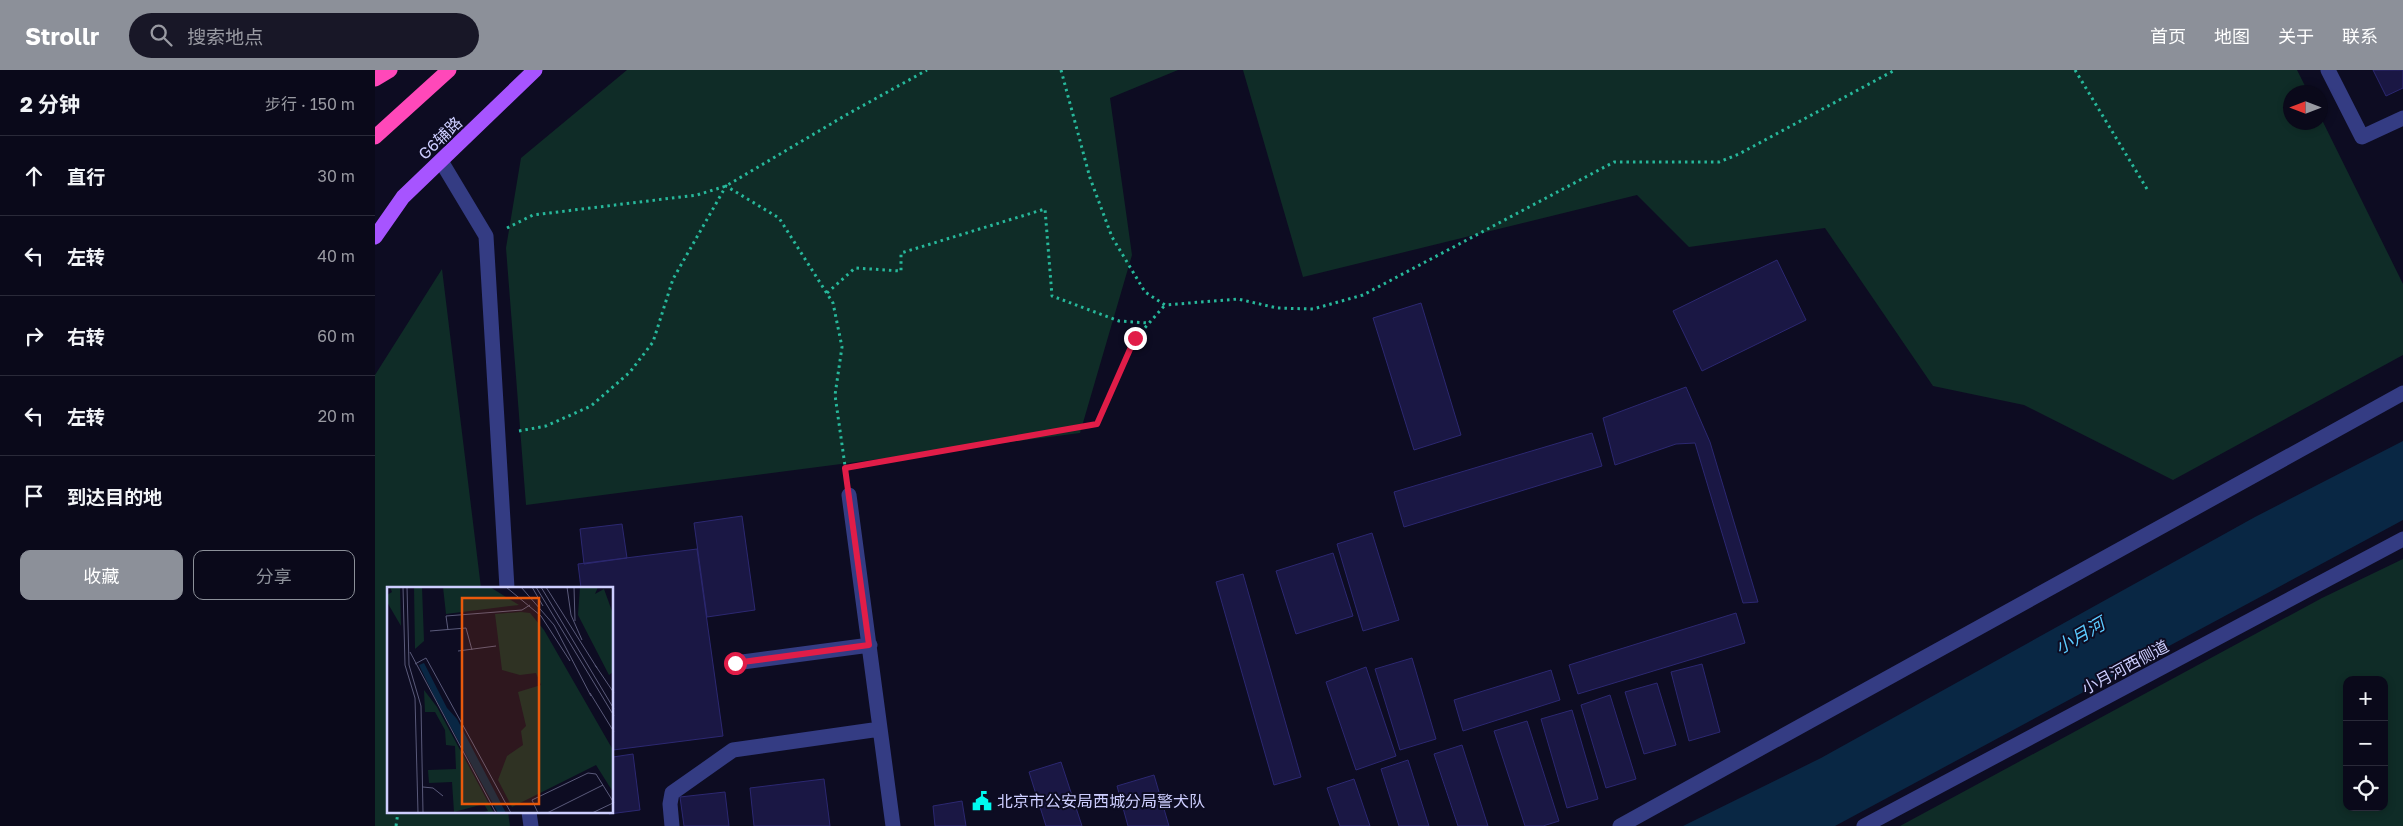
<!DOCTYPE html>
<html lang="zh">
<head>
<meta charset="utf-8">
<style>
  body { margin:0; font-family:"Golos Text","Noto Sans SC",sans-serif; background:#181727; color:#f1f3f6 }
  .controls { position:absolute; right:15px; bottom:15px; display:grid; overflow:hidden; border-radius:10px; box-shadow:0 2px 8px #0003 }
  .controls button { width:45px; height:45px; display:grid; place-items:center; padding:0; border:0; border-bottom:1px solid #2a2a39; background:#0a091a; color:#f1f3f6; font:25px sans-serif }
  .compass { position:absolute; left:1908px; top:15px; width:45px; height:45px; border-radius:50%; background:#0a091a; box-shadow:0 2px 8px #0003; rotate:270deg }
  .stop { position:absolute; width:15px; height:15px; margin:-11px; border:4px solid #e11d48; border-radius:50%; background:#fff }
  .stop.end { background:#e11d48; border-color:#fff; box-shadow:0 1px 5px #0008 }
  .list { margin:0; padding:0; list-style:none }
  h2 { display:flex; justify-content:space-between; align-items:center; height:65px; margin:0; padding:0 20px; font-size:21px }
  h2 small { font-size:16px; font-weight:400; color:#999aa2 }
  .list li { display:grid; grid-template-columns:32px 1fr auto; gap:15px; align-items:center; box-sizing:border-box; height:80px; padding:0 20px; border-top:1px solid #2a2a39 }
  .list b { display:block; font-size:19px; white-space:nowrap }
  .list em { font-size:16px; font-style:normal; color:#999aa2 }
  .actions { display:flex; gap:10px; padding:15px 20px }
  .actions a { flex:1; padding:11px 0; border:1px solid #8c9099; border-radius:10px; text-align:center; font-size:18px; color:#8c9099 }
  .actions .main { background:#8c9099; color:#fff }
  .icon { flex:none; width:28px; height:28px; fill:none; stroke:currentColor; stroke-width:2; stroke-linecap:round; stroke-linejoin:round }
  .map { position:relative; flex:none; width:2028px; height:756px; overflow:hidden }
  header { display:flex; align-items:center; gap:30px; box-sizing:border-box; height:70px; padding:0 25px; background:#8c9099; color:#fff }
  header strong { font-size:24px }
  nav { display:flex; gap:28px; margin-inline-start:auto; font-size:18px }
  .search { width:350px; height:45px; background:#181727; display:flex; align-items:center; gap:12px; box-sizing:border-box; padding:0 18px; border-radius:28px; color:#999aa2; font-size:19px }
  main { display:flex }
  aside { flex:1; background:#0a091a }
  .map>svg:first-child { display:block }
</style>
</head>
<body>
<header>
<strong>Strollr</strong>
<div class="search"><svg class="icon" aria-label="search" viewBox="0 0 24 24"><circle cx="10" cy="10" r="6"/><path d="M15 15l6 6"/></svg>搜索地点</div>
<nav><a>首页</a><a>地图</a><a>关于</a><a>联系</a></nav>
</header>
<main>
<aside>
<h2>2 分钟<small>步行 · 150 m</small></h2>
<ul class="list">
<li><svg class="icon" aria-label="ahead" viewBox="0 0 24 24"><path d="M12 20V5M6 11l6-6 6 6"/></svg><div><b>直行</b></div><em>30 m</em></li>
<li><svg class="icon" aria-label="left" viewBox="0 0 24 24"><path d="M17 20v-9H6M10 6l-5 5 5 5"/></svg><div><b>左转</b></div><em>40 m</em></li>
<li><svg class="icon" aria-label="right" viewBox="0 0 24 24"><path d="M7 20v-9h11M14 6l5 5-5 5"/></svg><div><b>右转</b></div><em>60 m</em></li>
<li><svg class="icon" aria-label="left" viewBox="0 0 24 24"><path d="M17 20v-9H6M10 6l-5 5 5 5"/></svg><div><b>左转</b></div><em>20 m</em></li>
<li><svg class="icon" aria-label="arrive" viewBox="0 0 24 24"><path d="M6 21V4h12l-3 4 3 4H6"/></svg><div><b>到达目的地</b></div></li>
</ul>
<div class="actions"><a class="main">收藏</a><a>分享</a></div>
</aside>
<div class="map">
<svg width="2028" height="756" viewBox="0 0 2028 756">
  <rect width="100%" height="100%" fill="#0d0c22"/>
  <path fill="#0f2c27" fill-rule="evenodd" d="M252 0H803L735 28 757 185 705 363 151 435 131 178 146 88Z
    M868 0H1922L1933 22H1916V52H1946V48L2028 214V285L1798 410 1649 335 1558 316 1450 158 1314 177 1262 125 928 207Z
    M67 199 106 518H14V742H133L135 756H0V305Z
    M2028 489V756H1525L1947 528ZM1972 610H2009V737H1972Z"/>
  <path fill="#092744" d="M2028 371V450L1460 756H1308L1446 688 1880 447Z"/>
  <path fill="#1a1744" stroke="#2c2871" d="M1998 0H2028V18L2011 26Z
    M1402 190 1431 250 1327 301 1298 241Z
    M1046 233 1086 365 1039 380 998 248Z
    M1311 317 1335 372 1383 532 1368 533 1320 373 1301 374 1240 395 1228 348Z
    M1217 363 1227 396 1029 457 1019 422Z
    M367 446 380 540 332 547 319 453Z
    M247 454 252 488 209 494 205 459Z
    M997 463 1024 550 988 561 962 474Z
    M322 479 348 666 238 680V518H206L203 494Z
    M958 483 978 546 921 564 901 501Z
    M868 504 926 707 899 715 841 512Z
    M1361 543 1370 573 1203 624 1194 595Z
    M1037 588 1061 669 1025 680 1000 599Z
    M1327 594 1345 662 1314 671 1296 602Z
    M991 597 1021 686 981 700 951 612Z
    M1176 600 1185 630 1088 661 1079 630Z
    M1282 613 1301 675 1269 684 1250 622Z
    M1235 625 1261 709 1231 718 1206 635Z
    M1197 640 1223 729 1192 738 1166 649Z
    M1152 651 1184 751 1168 756H1150L1119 661Z
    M1087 675 1113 756H1083L1059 684Z
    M258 684 265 740 234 744 238 742V687Z
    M1033 690 1054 756H1024L1006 699Z
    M686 692 707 756H671L654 702Z
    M779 705 794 756H753L742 716Z
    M449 709 455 756H379L375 718Z
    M979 709 995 756H965L952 718Z
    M350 722 354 756H309L305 727Z
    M587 731 591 756H560L558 736Z"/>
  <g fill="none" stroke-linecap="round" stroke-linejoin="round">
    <path stroke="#27b89b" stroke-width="3" stroke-dasharray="2.5 4" stroke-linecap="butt" d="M686 0 715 108 737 167 770 222 790 235 863 229 902 238 938 239 988 225 1239 92H1344L1364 84 1520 0
      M1700 0 1772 119
      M132 158 158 145 322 125 351 116 471 45 552 0
      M452 223 480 198 526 201V183L670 139 677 226 744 251 773 253
      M144 361 171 356 216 336 255 302 278 272 298 209 351 116 404 148 458 233 467 277 460 325 471 403
      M470 398 722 354 760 269 790 235
      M21 756 23 742"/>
    <path stroke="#343c83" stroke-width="15" d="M1953 0 1987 67 2028 48
      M66 91 111 166 132 518
      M474 425 518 756
      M360 593 495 575
      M154 742 156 756
      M297 756 295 734 297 723 358 680 505 659
      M1245 756 2028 323
      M1489 756 2028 469"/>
    <path stroke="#a754ff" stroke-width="15" d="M0 167 28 127 160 0"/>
    <path stroke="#ff48b9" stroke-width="15" d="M0 9 15 0
      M0 67 74 0"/>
  </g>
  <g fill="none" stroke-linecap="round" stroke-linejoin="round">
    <path stroke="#e11d48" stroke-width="6" d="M360 593 494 575 470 398 722 354 760 268"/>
  </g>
  <defs>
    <symbol id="civic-bare" viewBox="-9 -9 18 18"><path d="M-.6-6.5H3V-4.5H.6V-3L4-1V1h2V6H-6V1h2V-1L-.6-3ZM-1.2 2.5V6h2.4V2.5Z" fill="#00f8ee" stroke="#0d0c22" stroke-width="2.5" paint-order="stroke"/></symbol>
  </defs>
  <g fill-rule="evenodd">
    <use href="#civic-bare" x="593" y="717" width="28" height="28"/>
  </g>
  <g text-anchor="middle" stroke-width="4" stroke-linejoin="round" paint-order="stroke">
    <g font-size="16" fill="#cdceff" stroke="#0d0c22">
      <text transform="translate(65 68) rotate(-44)" y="6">G6辅路</text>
      <text transform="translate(1750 597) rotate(-28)" y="6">小月河西侧道</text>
    </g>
    <g font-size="16" fill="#cdceff" stroke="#0d0c22" text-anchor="start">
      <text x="622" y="737">北京市公安局西城分局警犬队</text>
    </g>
    <g font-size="18" font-style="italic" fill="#5bcaff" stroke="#0d0c22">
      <text transform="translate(1705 566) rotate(-30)" y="6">小月河</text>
    </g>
  </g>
  <g transform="translate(12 517)">
    <rect width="226" height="226" fill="#0d0c22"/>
    <path d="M3 0H13L14 39 0 15V8L5 5ZM27 0H35L37 54 28 62ZM56 0H103L132 18 59 27ZM193 0H211L208 7 217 2 226 27V85L222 88 191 28ZM134 25 143 26 157 43 226 163V205L209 178 125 220 111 193 120 169 136 158 134 144 139 139 131 105 154 98 149 86 133 88 115 83 108 27ZM37 103 50 120 107 226H92L101 224 97 217 67 225 65 195 42 196 41 183 69 182 68 159 59 158 58 143 48 125H38Z" fill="#0f2c27"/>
    <path d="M37 76 60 121 70 132 119 226H111L48 111 32 78Z" fill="#092744"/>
    <path fill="none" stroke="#5a5a7a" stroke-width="1" d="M16 0 18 78 28 111 31 226M20 0 22 78 34 119 36 226M119 0 154 29 183 74M134 0 167 38 204 109M145 0 156 19M149 0 227 129M154 0 227 122M159 0 210 81M180 0 184 28 195 53M187 0 188 34M61 43 59 29 135 23 143 18M43 44 79 41 85 63M71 64 109 59M23 65 109 226M28 77 39 71 124 226M208 78 227 106M203 106 227 145M36 200 46 201 56 209M151 226 145 213 201 186 209 187 227 216M160 226 216 198M205 226 226 216"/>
    <path fill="#e8590c" fill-opacity="0.15" stroke="#e8590c" stroke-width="2.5" d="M75 11H152V217H75Z"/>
    <rect width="226" height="226" fill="none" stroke="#cdceff" stroke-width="2.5"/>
  </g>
</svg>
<div class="controls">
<button>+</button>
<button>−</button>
<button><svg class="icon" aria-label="locate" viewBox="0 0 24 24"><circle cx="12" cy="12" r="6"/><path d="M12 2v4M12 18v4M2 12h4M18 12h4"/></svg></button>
</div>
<svg class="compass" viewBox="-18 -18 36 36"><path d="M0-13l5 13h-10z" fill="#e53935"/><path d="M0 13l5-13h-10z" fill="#999aa2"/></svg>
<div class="stop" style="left:360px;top:593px"></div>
<div class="stop end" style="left:760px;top:268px"></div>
</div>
</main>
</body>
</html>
